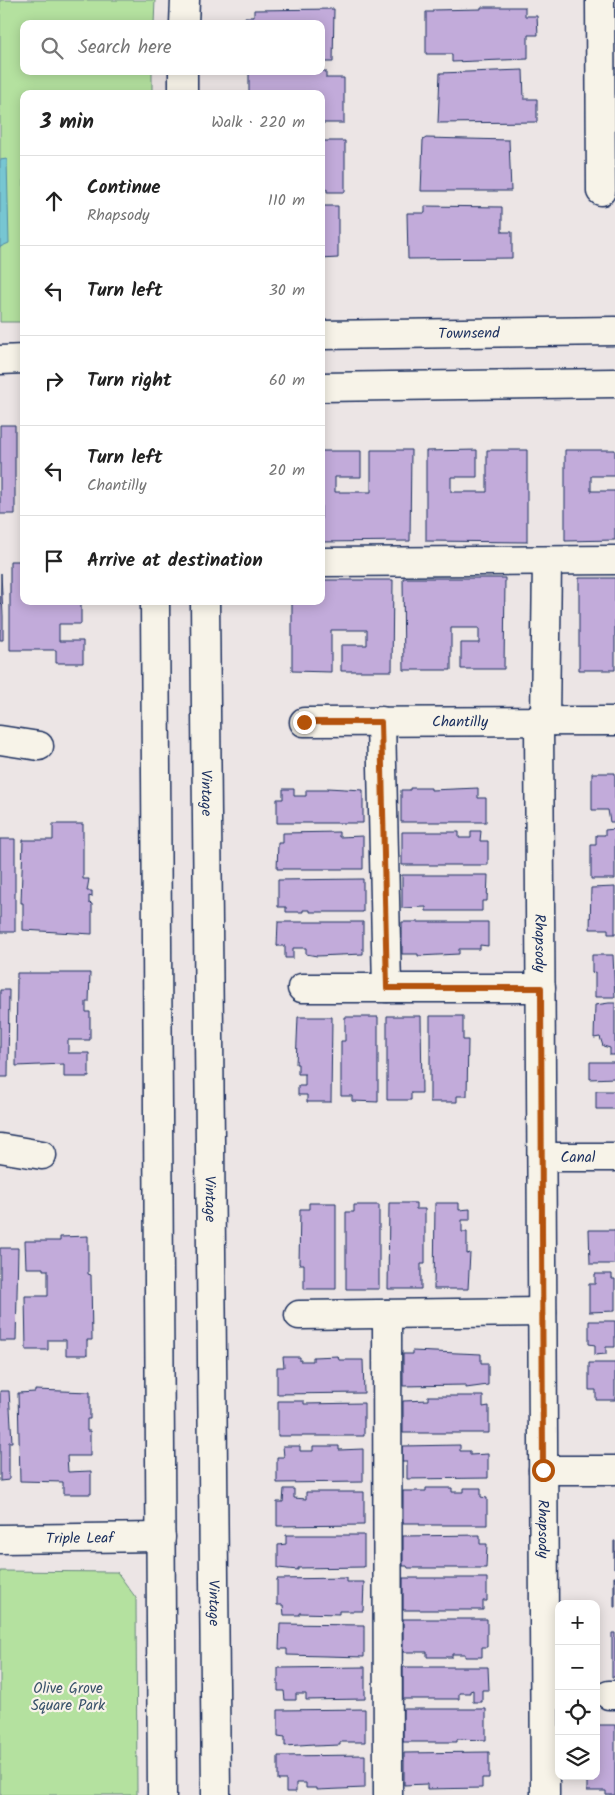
<!DOCTYPE html>
<html lang="en">
<head>
<meta charset="utf-8">
<style>
  body { margin:0; font-family:Kalam,sans-serif; background:#f6f6f6; color:#222 }
  .controls { position:absolute; right:15px; bottom:15px; display:grid; overflow:hidden; border-radius:10px; box-shadow:0 2px 12px #0003 }
  .controls button { width:45px; height:45px; display:grid; place-items:center; padding:0; border:0; border-bottom:1px solid #e0e0e0; background:#fff; color:#222; font:25px sans-serif }
  .stop { position:absolute; width:15px; height:15px; margin:-11px; border:4px solid #b45309; border-radius:50%; background:#fff }
  .stop.end { background:#b45309; border-color:#fff; box-shadow:0 1px 5px #0008 }
  .list { margin:0; padding:0; list-style:none }
  h2 { display:flex; justify-content:space-between; align-items:center; height:65px; margin:0; padding:0 20px; font-size:21px }
  h2 small { font-size:16px; font-weight:400; color:#767676 }
  .list li { display:grid; grid-template-columns:32px 1fr auto; gap:15px; align-items:center; box-sizing:border-box; height:90px; padding:0 20px; border-top:1px solid #e0e0e0 }
  .list b { display:block; font-size:19px; white-space:nowrap }
  .list p { margin:0; font-size:16px; white-space:nowrap; color:#767676 }
  .list em { font-size:16px; font-style:normal; color:#767676 }
  .icon { flex:none; width:28px; height:28px; fill:none; stroke:currentColor; stroke-width:2; stroke-linecap:round; stroke-linejoin:round }
  .map { position:relative; flex:none; width:615px; height:1795px; overflow:hidden }
  .search { position:absolute; background:#fff; box-shadow:0 2px 12px #0003; left:20px; top:20px; width:305px; height:55px; display:flex; align-items:center; gap:12px; box-sizing:border-box; padding:0 18px; border-radius:10px; color:#767676; font-size:19px }
  .panel { position:absolute; background:#fff; box-shadow:0 2px 12px #0003; left:20px; top:90px; width:305px; height:515px; border-radius:10px }
  .map>svg:first-child { display:block }
</style>
</head>
<body>
<div class="map">
<svg width="615" height="1795" viewBox="0 0 615 1795">
  <rect width="100%" height="100%" fill="#ece5e5"/>
  <filter id="ink" filterUnits="userSpaceOnUse"><feTurbulence type="fractalNoise" baseFrequency=".02" numOctaves="2"/><feDisplacementMap in="SourceGraphic" scale="10" xChannelSelector="R" yChannelSelector="G"/><feConvolveMatrix kernelMatrix="1 2 1 2 8 2 1 2 1" color-interpolation-filters="sRGB"/></filter>
  <g filter="url(#ink)">
    <path fill="#b4e19f" stroke="#68887e" d="M0 0H155L154 24H24V71H152V94H24V322H0Z
      M0 1571 117 1572 136 1598 137 1795H0Z"/>
    <path fill="#77c6d2" stroke="#528aa4" d="M7 159 9 243 0 247V160Z"/>
    <path fill="#c2abda" stroke="#1b2f5e" d="M481 7H525V16H537L538 35H528V59L452 62V54H426V12H433V10L481 9Z
      M334 9 333 62H321V24H245V17H254V10Z
      M523 70 524 99H537V122L438 123 440 73Z
      M256 71H326V78H344V123H321V94H249V73H256Z
      M426 138 509 140 511 191H421L423 140Z
      M321 141H345V192H327V189H321Z
      M321 206H338V258L321 259Z
      M425 206 502 207V232H512V258L408 259 407 213H425Z
      M0 425H15V514H0Z
      M371 450H411L410 541 321 542V451H361V477H335V492H371Z
      M477 450V477H451V492H487V450H527V542L426 541V451Z
      M565 450H615V476H591V491H615V540L565 541Z
      M10 561H24V601H81V624H59V641H83V663H56V650H10Z
      M1 573 3 616V640H0Z
      M403 578H505L504 669H461V643H479V628H451V670H404Z
      M579 578H615V670H579Z
      M321 580H393L392 671H341V645H367V630H331V672L292 671V601H321Z
      M592 773H615V822H610L608 810H592Z
      M327 788 363 790V823H277V799H283V789H294V796H306V790H327Z
      M410 788H431V790L478 788V798H486V822H401V790H410Z
      M53 824H83V879H89L87 891H92V897L89 896V903L92 904V934L23 930V903H21L23 840H53Z
      M615 829V879H591V845H596V835H605V830Z
      M471 831H481L480 841H488V865H402V832H459V838H471Z
      M339 832V837L363 836V869H277L278 843H283V833Z
      M0 839H15V932H0Z
      M402 875H488L487 901H482V911H426V907L402 908Z
      M363 879V912H310V910H303V912H286V907H278V880Z
      M615 887V934H608V929H590L591 888Z
      M278 922H363V954L317 956 306 954V948H293V958H285V946H277Z
      M402 922H488V946L480 945V949H459V954L418 956V954H402Z
      M592 955H613L615 997H595V972L592 973Z
      M17 973H90L89 1002H86V1012H90V1040H68V1053H89V1077H64V1064L16 1066Z
      M0 990H9L8 1077H0Z
      M609 1003H615V1055H610V1048L603 1046 600 1037 594 1038 595 1005Z
      M387 1016H421L422 1093H411V1100H387Z
      M430 1016H463V1040H468L467 1096H457V1102H430Z
      M298 1017H332L331 1102H307V1095H298V1086H305V1074H298V1064H296Z
      M345 1017H378V1102L352 1101V1096H341V1041H345Z
      M590 1062H615V1078L590 1079Z
      M596 1091H615V1109H596Z
      M309 1203H336V1289H304V1264H299L300 1209H309Z
      M389 1203H416V1209H425V1264H421V1289H388Z
      M435 1203H459V1210L470 1209V1220H462V1232H467V1254L470 1253 468 1289H434Z
      M354 1205H379V1289H346V1212H354Z
      M589 1230H615V1264H590Z
      M88 1236V1274L91 1275 92 1340H87V1355H66V1340H48V1350H26L25 1296H48V1270H43V1268H26L25 1241H60V1237Z
      M0 1248H18L16 1341H0Z
      M595 1274H612V1279H615V1311L589 1312V1284H595Z
      M589 1321H615V1347H606V1354L595 1355V1345L589 1344Z
      M412 1351 481 1354V1363H488V1385L466 1388V1385L403 1386V1354H412Z
      M338 1356 339 1360H363L364 1393 277 1394V1367H284L283 1357H300V1361H313V1357Z
      M589 1363H615V1400H596V1390H589Z
      M35 1390 90 1392V1419H87V1431H90V1456H67L68 1472 91 1471V1494H63V1482L20 1481 18 1393 35 1392Z
      M0 1391H9L12 1442H9V1480L0 1481Z
      M428 1396H483V1407L489 1406V1433H403V1401L428 1400Z
      M278 1401H304V1404L364 1403V1436H278Z
      M460 1445V1451H470V1455L488 1454V1478L407 1479V1462H402V1446Z
      M283 1446H300V1451H313V1446H339V1450L363 1449V1482L277 1483V1457H284Z
      M426 1488H452V1492H464V1488H481V1497L487 1498V1525H419V1523H403V1491H426Z
      M284 1489H294V1498L306 1499V1492H364V1525L277 1526V1502H283Z
      M286 1535H364V1567L298 1568V1570L278 1568V1545L286 1544Z
      M480 1535V1544H487L486 1568H408L407 1566H403V1536Z
      M614 1541H615V1568H614Z
      M614 1577H615V1607H614Z
      M347 1578V1582H364L363 1611H339V1614L300 1613V1615H284L283 1605H277V1579Z
      M403 1578H487V1601H483V1610H403Z
      M403 1619H487V1647H482V1657H465V1654H452V1657H427V1652H403Z
      M280 1624 364 1625V1657L287 1655V1649H279Z
      M612 1633H615V1677H612Z
      M365 1667V1699L306 1700V1694H296V1700H285L284 1691H278V1668Z
      M403 1667H488L489 1690H482V1702H473V1690L470 1691V1693H459V1699H403Z
      M365 1709V1742H340V1745L314 1746V1744L285 1746V1737L278 1736V1710Z
      M403 1709H486V1740L457 1739V1742H403Z
      M596 1725H615V1795H606V1791H587V1776H596Z
      M489 1752V1778H482V1788L427 1789V1784L404 1785V1753Z
      M365 1755V1788L317 1790V1788H306V1783H296V1792H286V1780H278V1756Z"/>
    <g fill="none" stroke-linecap="round" stroke-linejoin="round">
      <defs>
        <g id="minor">
          <path d="M600 0 601 191"/>
          <path d="M184 24 185 0"/>
          <path d="M183 94V71"/>
          <path id="s1" d="M321 335 615 331"/>
          <path d="M0 360 24 359"/>
          <path d="M321 387 615 383"/>
          <path d="M321 562 615 560"/>
          <path d="M155 601 162 1795"/>
          <path id="s2" d="M205 601 216 1795"/>
          <path d="M381 721 387 988"/>
          <path id="s3" d="M539 721 545 1795"/>
          <path d="M545 721 547 561"/>
          <path id="s4" d="M304 722 615 721"/>
          <path d="M0 740 39 746"/>
          <path d="M302 988H541"/>
          <path d="M0 1148 42 1155"/>
          <path id="s5" d="M542 1157H615"/>
          <path d="M387 1314 388 1795"/>
          <path d="M299 1315 542 1312"/>
          <path d="M543 1470H615"/>
          <path id="s6" d="M0 1539 161 1537"/>
          <path d="M609 1695H615"/>
        </g>
      </defs>
      <use href="#minor" stroke="#1b2f5e" stroke-width="31"/>
      <use href="#minor" stroke="#f7f3e8" stroke-width="28"/>
    </g>
  </g>
  <g fill="none" stroke-linecap="round" stroke-linejoin="round" filter="url(#ink)">
    <path stroke="#b45309" stroke-width="6" d="M304 722H381L387 988H541L543 1470"/>
  </g>
  <g text-anchor="middle" stroke-width="4.5" stroke-linejoin="round" paint-order="stroke">
    <g font-size="15" fill="#1b2f5e" stroke="#f7f3e8">
      <text dy="5" stroke="none"><textPath href="#s1" startOffset="148">Townsend</textPath></text>
      <text dy="5" stroke="none"><textPath href="#s4" startOffset="156">Chantilly</textPath></text>
      <text dy="5" stroke="none"><textPath href="#s2" startOffset="192">Vintage</textPath></text>
      <text dy="5" stroke="none"><textPath href="#s3" startOffset="222">Rhapsody</textPath></text>
      <text dy="5" stroke="none"><textPath href="#s5" startOffset="36">Canal</textPath></text>
      <text dy="5" stroke="none"><textPath href="#s2" startOffset="598">Vintage</textPath></text>
      <text dy="5" stroke="none"><textPath href="#s3" startOffset="808">Rhapsody</textPath></text>
      <text dy="5" stroke="none"><textPath href="#s6" startOffset="80">Triple Leaf</textPath></text>
      <text dy="5" stroke="none"><textPath href="#s2" startOffset="1002">Vintage</textPath></text>
    </g>
    <g font-size="15" fill="#3a536b" stroke="#f7f3e8">
      <text x="68" y="1693">Olive Grove<tspan x="68" dy="17">Square Park</tspan></text>
    </g>
  </g>
</svg>
<div class="controls">
<button>+</button>
<button>−</button>
<button><svg class="icon" aria-label="locate" viewBox="0 0 24 24"><circle cx="12" cy="12" r="6"/><path d="M12 2v4M12 18v4M2 12h4M18 12h4"/></svg></button>
<button><svg class="icon" aria-label="layers" viewBox="0 0 24 24"><path d="M12 4l9 5-9 5-9-5zM3 14l9 5 9-5"/></svg></button>
</div>
<div class="stop" style="left:543px;top:1470px"></div>
<div class="stop end" style="left:304px;top:722px"></div>
<div class="search"><svg class="icon" aria-label="search" viewBox="0 0 24 24"><circle cx="10" cy="10" r="6"/><path d="M15 15l6 6"/></svg>Search here</div>
<section class="panel">
<h2>3 min<small>Walk · 220 m</small></h2>
<ul class="list">
<li><svg class="icon" aria-label="ahead" viewBox="0 0 24 24"><path d="M12 20V5M6 11l6-6 6 6"/></svg><div><b>Continue</b><p>Rhapsody</p></div><em>110 m</em></li>
<li><svg class="icon" aria-label="left" viewBox="0 0 24 24"><path d="M17 20v-9H6M10 6l-5 5 5 5"/></svg><div><b>Turn left</b></div><em>30 m</em></li>
<li><svg class="icon" aria-label="right" viewBox="0 0 24 24"><path d="M7 20v-9h11M14 6l5 5-5 5"/></svg><div><b>Turn right</b></div><em>60 m</em></li>
<li><svg class="icon" aria-label="left" viewBox="0 0 24 24"><path d="M17 20v-9H6M10 6l-5 5 5 5"/></svg><div><b>Turn left</b><p>Chantilly</p></div><em>20 m</em></li>
<li><svg class="icon" aria-label="arrive" viewBox="0 0 24 24"><path d="M6 21V4h12l-3 4 3 4H6"/></svg><div><b>Arrive at destination</b></div></li>
</ul>
</section>
</div>
</body>
</html>
